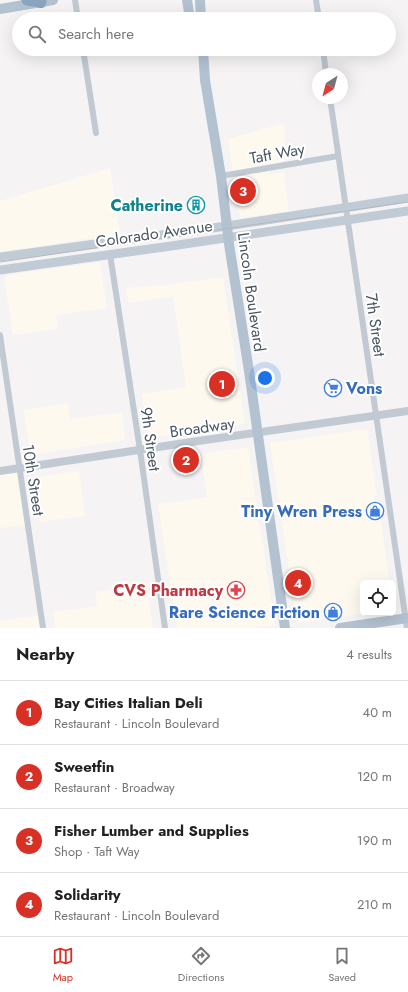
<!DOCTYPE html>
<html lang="en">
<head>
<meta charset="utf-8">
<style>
  body { margin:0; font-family:Jost,sans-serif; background:#f2f2f2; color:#202124 }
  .controls { position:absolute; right:12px; bottom:12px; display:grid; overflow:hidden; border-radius:6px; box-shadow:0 4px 16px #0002 }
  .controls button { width:36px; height:36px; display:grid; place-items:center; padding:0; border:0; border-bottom:1px solid #e0e0e0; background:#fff; color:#202124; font:20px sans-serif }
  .compass { position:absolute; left:312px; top:68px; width:36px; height:36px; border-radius:50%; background:#fff; box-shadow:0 4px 16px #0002; rotate:216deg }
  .you { position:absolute; left:265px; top:378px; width:14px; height:14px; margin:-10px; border:3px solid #fff; border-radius:50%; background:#1a73e8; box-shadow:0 0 0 6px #1a73e833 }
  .badge { display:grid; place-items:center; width:26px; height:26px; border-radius:50%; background:#d93025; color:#fff; font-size:13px; font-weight:700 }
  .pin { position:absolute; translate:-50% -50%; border:2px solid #fff; box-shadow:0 1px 4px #0006 }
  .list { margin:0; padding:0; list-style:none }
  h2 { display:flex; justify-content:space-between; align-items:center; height:52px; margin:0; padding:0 16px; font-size:17px }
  h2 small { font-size:13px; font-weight:400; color:#757577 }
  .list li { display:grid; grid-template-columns:26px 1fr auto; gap:12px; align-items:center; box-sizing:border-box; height:64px; padding:0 16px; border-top:1px solid #e0e0e0 }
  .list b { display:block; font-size:15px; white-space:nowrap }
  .list p { margin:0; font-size:13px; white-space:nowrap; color:#757577 }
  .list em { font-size:13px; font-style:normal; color:#757577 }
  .icon { flex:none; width:22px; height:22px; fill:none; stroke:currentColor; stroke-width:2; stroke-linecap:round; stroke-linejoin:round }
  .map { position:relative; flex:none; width:408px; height:628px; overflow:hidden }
  .search { position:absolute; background:#fff; box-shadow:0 4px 16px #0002; left:12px; right:12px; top:12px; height:44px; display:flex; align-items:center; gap:10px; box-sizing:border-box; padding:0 14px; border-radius:22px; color:#757577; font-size:15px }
  .sheet { height:308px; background:#fff }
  nav { display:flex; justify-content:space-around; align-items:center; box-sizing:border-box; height:56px; border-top:1px solid #e0e0e0; background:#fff; font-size:11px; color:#757577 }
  nav a { display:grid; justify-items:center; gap:2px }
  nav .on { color:#d93025 }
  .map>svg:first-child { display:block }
</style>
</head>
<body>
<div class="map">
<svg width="408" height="628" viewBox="0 0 408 628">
  <rect width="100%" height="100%" fill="#f5f3f3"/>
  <path fill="#fdf9ef" d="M284 123 287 160 269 165 270 174 284 172 289 211 240 218 228 139Z
    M110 168 120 234 0 252V201Z
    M100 262 107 308 56 315 58 329 13 335 4 278 7 275Z
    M223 277 245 424 148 438 142 394 186 387 173 297 129 303 126 288 173 284Z
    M68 403 70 419 122 412 125 440 31 455 23 410Z
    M367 429 390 583H363V613H366L297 623 270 443Z
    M248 447 275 625 254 628H177L158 504 207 497 201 454Z
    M19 468 28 525 0 528V471Z
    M79 471 85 516 40 522 34 477Z
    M147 584 153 628H55L53 612 97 606 96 592Z
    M41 615 43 628H0V621Z"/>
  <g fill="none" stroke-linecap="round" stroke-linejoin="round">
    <defs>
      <path id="motorway" d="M27 0 41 2"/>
    </defs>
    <use href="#motorway" stroke="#7690ad" stroke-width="12"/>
    <path stroke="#c1cad2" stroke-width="6" d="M75 0 78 19
      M316 0 319 19
      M83 49 96 133
      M323 49 326 74
      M330 98 407 628
      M221 176 338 156
      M110 254 140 450 165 628
      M0 335 43 628"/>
    <path stroke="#c1cad2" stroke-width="8" d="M0 471 198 441 408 411"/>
    <path stroke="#c1cbd6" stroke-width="9" d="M0 257 227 226 408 198
      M0 270C57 262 114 254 171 246 250 235 329 223 408 211"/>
    <path stroke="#b3c2d1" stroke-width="10" d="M187 0 190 19
      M200 0 201 19
      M0 9 53 0
      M203 49 205 80 221 176 229 244 249 371 285 628
      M340 628 408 618"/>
    <use href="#motorway" stroke="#8ba5c1" stroke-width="11"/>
    <path stroke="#b5b8bd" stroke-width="1" d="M0 262 408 202"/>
  </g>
  <defs>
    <symbol id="building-ring" viewBox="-11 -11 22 22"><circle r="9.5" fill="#fff" stroke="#0f9aa8" stroke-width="1.5"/><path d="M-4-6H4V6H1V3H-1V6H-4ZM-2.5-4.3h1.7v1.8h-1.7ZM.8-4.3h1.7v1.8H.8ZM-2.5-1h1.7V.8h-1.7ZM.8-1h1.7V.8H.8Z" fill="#0f9aa8"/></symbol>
    <symbol id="supermarket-ring" viewBox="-11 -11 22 22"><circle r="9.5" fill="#fff" stroke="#3f7fe0" stroke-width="1.5"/><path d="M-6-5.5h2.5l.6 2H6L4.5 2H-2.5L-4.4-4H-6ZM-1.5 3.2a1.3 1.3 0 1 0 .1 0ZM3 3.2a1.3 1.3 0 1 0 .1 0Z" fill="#3f7fe0"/></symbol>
    <symbol id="shop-ring" viewBox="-11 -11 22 22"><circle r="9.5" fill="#fff" stroke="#3f7fe0" stroke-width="1.5"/><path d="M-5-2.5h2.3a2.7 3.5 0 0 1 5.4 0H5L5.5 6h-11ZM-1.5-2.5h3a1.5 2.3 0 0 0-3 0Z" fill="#3f7fe0"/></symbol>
    <symbol id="pharmacy-ring" viewBox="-11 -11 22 22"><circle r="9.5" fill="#fff" stroke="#e0444e" stroke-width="1.5"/><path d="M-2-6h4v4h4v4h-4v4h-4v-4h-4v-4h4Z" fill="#e0444e"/></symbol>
  </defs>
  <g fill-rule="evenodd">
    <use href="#building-ring" x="186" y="195" width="20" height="20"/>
    <use href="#supermarket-ring" x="323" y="378" width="20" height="20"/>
    <use href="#shop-ring" x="365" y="501" width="20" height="20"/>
    <use href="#pharmacy-ring" x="226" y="580" width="20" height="20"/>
    <use href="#shop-ring" x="323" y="602" width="20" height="20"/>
  </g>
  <g text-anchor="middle" stroke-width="4" stroke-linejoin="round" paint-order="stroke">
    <g font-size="16" fill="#4a5661" stroke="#fff">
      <text transform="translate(277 153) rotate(-10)" y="6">Taft Way</text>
      <text transform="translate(154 233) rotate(-8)" y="6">Colorado Avenue</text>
      <text transform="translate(252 292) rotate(82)" y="6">Lincoln Boulevard</text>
      <text transform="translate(376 325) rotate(82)" y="6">7th Street</text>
      <text transform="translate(202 427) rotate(-8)" y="6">Broadway</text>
      <text transform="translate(151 439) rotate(82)" y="6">9th Street</text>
      <text transform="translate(34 480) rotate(81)" y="6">10th Street</text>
    </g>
    <g font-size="16" font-weight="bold" fill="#0d838f" stroke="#fff" text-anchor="end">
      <text x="183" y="211">Catherine</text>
    </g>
    <g font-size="16" font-weight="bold" fill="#366cbe" stroke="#fff" text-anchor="end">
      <text x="346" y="394" text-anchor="start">Vons</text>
      <text x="362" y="517">Tiny Wren Press</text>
      <text x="320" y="618">Rare Science Fiction</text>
    </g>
    <g font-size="16" font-weight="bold" fill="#be3a42" stroke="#fff" text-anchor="end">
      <text x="223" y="596">CVS Pharmacy</text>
    </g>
  </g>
</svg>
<div class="controls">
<button><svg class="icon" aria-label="locate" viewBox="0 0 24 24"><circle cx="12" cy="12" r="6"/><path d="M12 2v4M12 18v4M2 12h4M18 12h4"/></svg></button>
</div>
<svg class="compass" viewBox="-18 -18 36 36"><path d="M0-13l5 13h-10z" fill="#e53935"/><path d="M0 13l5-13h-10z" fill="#757577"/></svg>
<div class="you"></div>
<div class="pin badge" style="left:222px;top:384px">1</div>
<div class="pin badge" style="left:186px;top:460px">2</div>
<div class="pin badge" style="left:243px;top:191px">3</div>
<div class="pin badge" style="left:298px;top:583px">4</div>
<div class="search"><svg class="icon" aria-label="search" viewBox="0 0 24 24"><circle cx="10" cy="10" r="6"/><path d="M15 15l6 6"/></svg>Search here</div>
</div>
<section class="sheet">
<h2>Nearby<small>4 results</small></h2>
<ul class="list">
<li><span class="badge">1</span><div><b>Bay Cities Italian Deli</b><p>Restaurant · Lincoln Boulevard</p></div><em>40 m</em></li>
<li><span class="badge">2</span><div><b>Sweetfin</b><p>Restaurant · Broadway</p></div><em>120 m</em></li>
<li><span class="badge">3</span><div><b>Fisher Lumber and Supplies</b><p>Shop · Taft Way</p></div><em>190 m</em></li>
<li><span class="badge">4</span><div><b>Solidarity</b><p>Restaurant · Lincoln Boulevard</p></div><em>210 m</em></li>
</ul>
</section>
<nav>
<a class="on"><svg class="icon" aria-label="map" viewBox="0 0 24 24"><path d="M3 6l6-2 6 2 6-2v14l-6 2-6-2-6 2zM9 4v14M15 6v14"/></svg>Map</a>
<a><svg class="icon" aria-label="directions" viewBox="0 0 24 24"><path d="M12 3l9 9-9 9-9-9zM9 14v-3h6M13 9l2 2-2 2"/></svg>Directions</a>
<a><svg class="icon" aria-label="saved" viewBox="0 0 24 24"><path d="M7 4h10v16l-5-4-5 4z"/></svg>Saved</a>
</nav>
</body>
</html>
